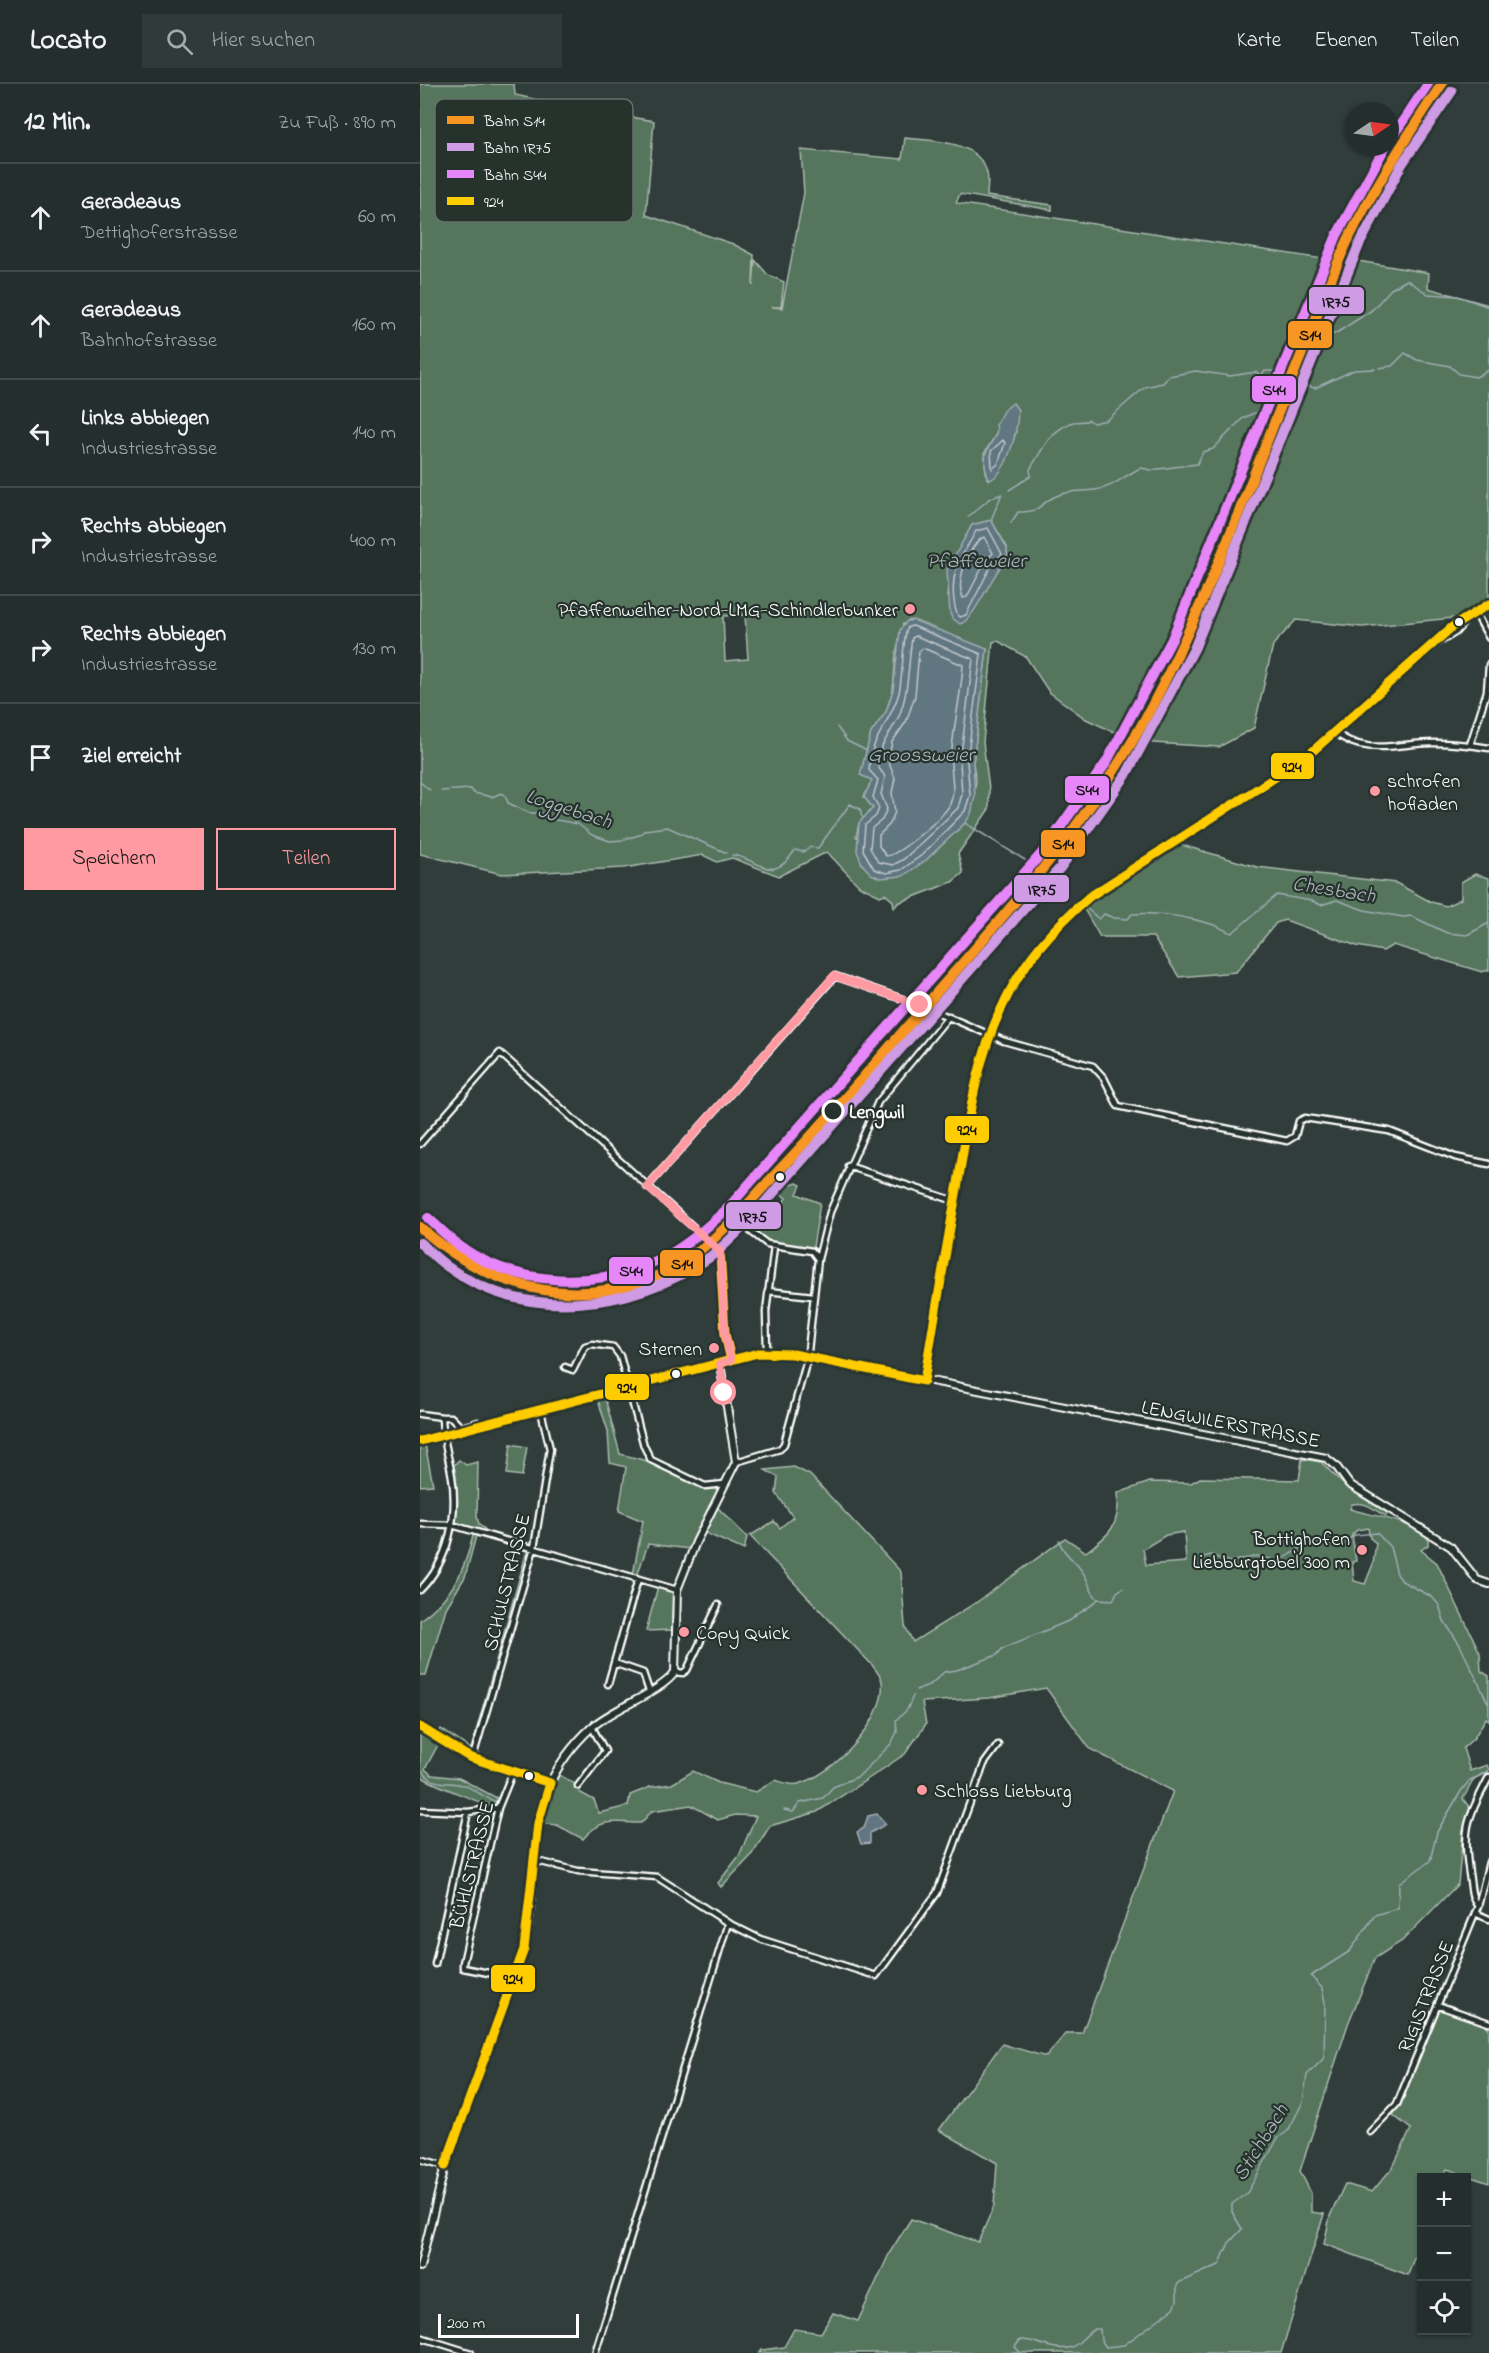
<!DOCTYPE html>
<html lang="de">
<head>
<meta charset="utf-8">
<style>
  body { margin:0; font-family:"Indie Flower",sans-serif; background:#303a38; color:#f1f3f6 }
  .controls { position:absolute; right:18px; bottom:18px; display:grid; overflow:hidden; border-radius:0px; box-shadow:0 2px 4px #0004 }
  .controls button { width:54px; height:54px; display:grid; place-items:center; padding:0; border:0; border-bottom:2px solid #414a48; background:#242e2c; color:#f1f3f6; font:30px sans-serif }
  .compass { position:absolute; left:925px; top:18px; width:54px; height:54px; border-radius:50%; background:#242e2c; box-shadow:0 2px 4px #0004; rotate:77deg }
  .scale { position:absolute; left:18px; bottom:15px; width:141px; box-sizing:border-box; padding-left:6px; border:3px solid #fff; border-top:0; font-size:16px; line-height:21px; white-space:nowrap; color:#fff; -webkit-text-stroke:4px #26332d; paint-order:stroke }
  .stop { position:absolute; width:18px; height:18px; margin:-14px; border:4px solid #ff9aa2; border-radius:50%; background:#fff }
  .stop.end { background:#ff9aa2; border-color:#fff; box-shadow:0 2px 6px #0008 }
  .list { margin:0; padding:0; list-style:none }
  h2 { display:flex; justify-content:space-between; align-items:center; height:78px; margin:0; padding:0 24px; font-size:26px }
  h2 small { font-size:20px; font-weight:400; color:#a3a8a9 }
  .list li { display:grid; grid-template-columns:39px 1fr auto; gap:18px; align-items:center; box-sizing:border-box; height:108px; padding:0 24px; border-top:2px solid #414a48 }
  .list b { display:block; font-size:22px; white-space:nowrap }
  .list p { margin:0; font-size:20px; white-space:nowrap; color:#a3a8a9 }
  .list em { font-size:20px; font-style:normal; color:#a3a8a9 }
  .actions { display:flex; gap:12px; padding:18px 24px }
  .actions a { flex:1; padding:14px 0; border:2px solid #ff9aa2; border-radius:0px; text-align:center; font-size:21px; color:#ff9aa2 }
  .actions .main { background:#ff9aa2; color:#111 }
  .icon { flex:none; width:33px; height:33px; fill:none; stroke:currentColor; stroke-width:2; stroke-linecap:round; stroke-linejoin:round }
  .map { position:relative; flex:none; width:1069px; height:2269px; overflow:hidden }
  header { display:flex; align-items:center; gap:36px; box-sizing:border-box; height:84px; padding:0 30px; background:#242e2c; border-bottom:2px solid #414a48 }
  header strong { font-size:28px }
  nav { display:flex; gap:33px; margin-inline-start:auto; font-size:21px }
  .search { width:420px; height:54px; background:#303a38; display:flex; align-items:center; gap:15px; box-sizing:border-box; padding:0 21px; border-radius:0px; color:#a3a8a9; font-size:22px }
  main { display:flex }
  aside { flex:1; background:#242e2c }
  .map>svg:first-child { display:block }
</style>
</head>
<body>
<header>
<strong>Locato</strong>
<div class="search"><svg class="icon" aria-label="search" viewBox="0 0 24 24"><circle cx="10" cy="10" r="6"/><path d="M15 15l6 6"/></svg>Hier suchen</div>
<nav><a>Karte</a><a>Ebenen</a><a>Teilen</a></nav>
</header>
<main>
<aside>
<h2>12 Min.<small>Zu Fuß · 890 m</small></h2>
<ul class="list">
<li><svg class="icon" aria-label="ahead" viewBox="0 0 24 24"><path d="M12 20V5M6 11l6-6 6 6"/></svg><div><b>Geradeaus</b><p>Dettighoferstrasse</p></div><em>60 m</em></li>
<li><svg class="icon" aria-label="ahead" viewBox="0 0 24 24"><path d="M12 20V5M6 11l6-6 6 6"/></svg><div><b>Geradeaus</b><p>Bahnhofstrasse</p></div><em>160 m</em></li>
<li><svg class="icon" aria-label="left" viewBox="0 0 24 24"><path d="M17 20v-9H6M10 6l-5 5 5 5"/></svg><div><b>Links abbiegen</b><p>Industriestrasse</p></div><em>140 m</em></li>
<li><svg class="icon" aria-label="right" viewBox="0 0 24 24"><path d="M7 20v-9h11M14 6l5 5-5 5"/></svg><div><b>Rechts abbiegen</b><p>Industriestrasse</p></div><em>400 m</em></li>
<li><svg class="icon" aria-label="right" viewBox="0 0 24 24"><path d="M7 20v-9h11M14 6l5 5-5 5"/></svg><div><b>Rechts abbiegen</b><p>Industriestrasse</p></div><em>130 m</em></li>
<li><svg class="icon" aria-label="arrive" viewBox="0 0 24 24"><path d="M6 21V4h12l-3 4 3 4H6"/></svg><div><b>Ziel erreicht</b></div></li>
</ul>
<div class="actions"><a class="main">Speichern</a><a>Teilen</a></div>
</aside>
<div class="map">
<svg width="1069" height="2269" viewBox="0 0 1069 2269">
  <rect width="100%" height="100%" fill="#303d3b"/>
  <filter id="ink" filterUnits="userSpaceOnUse"><feTurbulence type="fractalNoise" baseFrequency=".0167" numOctaves="2"/><feDisplacementMap in="SourceGraphic" scale="12" xChannelSelector="R" yChannelSelector="G"/><feConvolveMatrix kernelMatrix="1 2 1 2 8 2 1 2 1" color-interpolation-filters="sRGB"/></filter>
  <g filter="url(#ink)">
    <path fill="#54745d" stroke="#aabaae" stroke-width="1.5" fill-rule="evenodd" d="M0 0H94L95 11 160 25 234 37 226 131 313 160 334 171 333 202 335 176 348 191 364 198 361 223H352L362 224 384 109 381 66 482 75 485 54C512 57 559 56 567 89 569 96 567 105 567 112L632 121V126L540 110 536 119 916 177 777 517 736 606 709 655 666 635 629 608 606 573 578 557 573 558 563 658 569 705V725L538 770 543 789 532 798 478 819 474 824 473 817 465 810 460 812 439 802 407 768 359 792 312 774 297 778 283 771 204 784 82 790 0 770ZM578 347 596 348 586 377 567 394 564 370ZM571 436 587 463V474L577 485 527 513C528 482 539 467 552 441ZM325 531 328 575 305 577 303 532ZM483 540 567 565 553 679 556 698 545 739 506 776 436 753 439 739 453 724 444 713 452 696 441 688 451 649 466 628 473 606 476 569Z
      M926 175 1009 189 1008 204 1069 221V516L1043 533 942 543 876 536 853 561 834 644 799 663 717 658 782 526 921 180 924 181Z
      M755 759 837 783 976 799 1011 818 1026 822 1041 815V798L1055 790 1069 794V886L1062 888 973 861 963 867 937 862 865 836 856 839 816 888 759 893 733 853H680L664 825Z
      M377 1099 381 1101 377 1110 400 1119 393 1163C371 1161 341 1161 327 1140V1136L340 1119 351 1123 354 1120 360 1124 366 1114 356 1106Z
      M185 1314 200 1370 231 1378 289 1405 301 1402 270 1465 228 1460 217 1492 213 1491 223 1437 199 1427 206 1383 190 1379 188 1347 178 1316Z
      M5 1360 13 1401 0 1402V1361Z
      M91 1360 107 1363 102 1392 87 1390Z
      M882 1375 901 1378 926 1403 968 1429 966 1432C953 1426 947 1417 932 1420L930 1425C956 1433 987 1435 1008 1454V1461L1001 1466 1017 1479 1060 1569 1061 1587 1069 1592V1636L1066 1634 1054 1654 1043 1664 1050 1687 1067 1681 1069 1686 1054 1695 1043 1715 1050 1724 1043 1748 1038 1800 982 1857 955 1874 928 1940 880 2087 891 2109V2128L904 2130 861 2269H339L342 2266 364 2263 374 2245 401 2249 413 2229 438 2237 470 2168 491 2135 558 2158 574 2122 577 2079 519 2046 582 1960 626 1973 646 1949H662L753 1707 670 1665 626 1604 569 1614 502 1618 506 1640 485 1670 454 1691 397 1728 350 1742 330 1773 301 1803 298 1799 319 1772 336 1732 315 1731 298 1736 271 1721 232 1727 221 1739C195 1739 182 1732 163 1755L137 1741 119 1739 138 1690 160 1703 159 1708 174 1716 179 1729 208 1722 210 1711 230 1703 252 1700 273 1687 299 1699 336 1708 355 1696C362 1698 371 1702 378 1700 412 1692 467 1636 462 1598 462 1593 456 1587 453 1582L330 1452 354 1437 360 1444 373 1433 356 1409 358 1393 345 1386 374 1383 390 1391 481 1488 485 1542 493 1558 557 1518 645 1454 666 1468C691 1450 700 1441 698 1409L730 1398 771 1399 780 1394 879 1396ZM948 1444 950 1454 956 1459 953 1480 945 1500 934 1497 932 1478 936 1477 932 1451 937 1446ZM764 1448 766 1478 726 1481 723 1465 746 1451Z
      M39 1376 46 1381 58 1378 57 1433 59 1440 69 1449 35 1438 36 1409 32 1383Z
      M297 1423 327 1453 324 1466 283 1448Z
      M54 1448 110 1465 111 1468 52 1669 49 1670 16 1653 21 1645 51 1665 107 1467 56 1452 45 1493 26 1524 6 1591H0V1536C34 1511 44 1488 54 1448Z
      M238 1502 253 1508 252 1546 226 1547Z
      M0 1647 19 1659 5 1685 12 1691 39 1694 79 1715 77 1720 68 1722C45 1711 22 1705 0 1692Z
      M1018 1924 1069 1942V2099L1027 2085 1023 2093 1002 2094 1001 2154 988 2191 904 2160 910 2132 925 2100 952 2108 973 2083 991 2045 973 2031 981 2020Z"/>
    <path fill="#617680" stroke="#a0adb3" stroke-width="1.5" d="M593 319 598 326C598 344 588 391 569 396 555 362 581 358 576 341L583 327Z
      M571 436 587 464V474C574 487 553 538 540 540L532 534 530 529 527 486 552 441Z
      M493 536 567 565 553 679 555 712 551 730 545 739 506 776 483 792 460 794 451 790 442 780 437 767 439 739 453 724 444 713 452 696 440 691 451 649 466 628 473 606 480 546 487 537Z
      M457 1730 466 1740 450 1749V1759L441 1760 437 1748 444 1744 448 1732Z"/>
    <g fill="none" stroke-linecap="round" stroke-linejoin="round">
      <path stroke="#c0c8cc" stroke-width="1.5" d="M583 356 585 359 578 380 572 385 571 367Z
        M568 444 582 470 571 482 546 531 540 533C535 529 535 523 534 517 530 485 542 473 556 447Z
        M564 453 573 469 565 478 547 513 543 514C535 498 549 460 564 453Z
        M493 542 561 570 547 678 550 711 545 727 502 771 481 786 466 789 454 785 443 766 445 741 456 732 459 724 453 713 458 696 449 686C450 654 471 638 479 609 483 590 482 568 486 548L488 543Z
        M496 552 553 575 540 678 542 710 538 724 484 775 473 781 458 778 450 764 452 744 462 736 467 725 461 710 465 693C463 688 456 683 457 678 461 658 471 649 479 632 489 608 488 580 492 554Z
        M503 564 543 581C541 614 532 646 531 679 531 693 536 706 530 720 525 732 478 772 466 772L459 762V751L470 740 475 728 472 709 475 694 468 677 472 658 486 638 495 612 499 567Z"/>
      <path stroke="#a0adb3" stroke-width="1.5" d="M883 282 894 259 918 248 952 226 971 205 987 196 1008 210 1038 212 1069 223
        M959 284 972 282 985 269 997 276 1030 282 1039 290 1056 293 1069 286
        M866 315 875 311 884 301 895 304 934 286 955 285
        M589 406 611 392 610 385C624 364 626 351 650 339 657 336 662 339 669 336L673 339 687 336 725 303 743 299 749 292 776 287 810 292 836 288 841 291 845 287H855L865 277H872
        M548 433 569 415 582 410
        M571 436 581 412
        M591 439 598 428C622 428 616 422 634 413 648 406 661 408 675 406 696 403 704 391 721 384L731 386 777 380 783 368 793 365 823 334 859 318
        M417 643 427 657 447 667
        M0 698 10 706
        M21 707 51 705 54 709 72 713 81 709 85 711 88 719 110 729H122L131 735 158 740 172 751 190 757 202 756 219 751 225 746 247 743 307 769
        M545 739 613 781
        M312 771C341 775 352 802 375 766L383 768 390 763 398 764 430 720 440 725 442 733
        M615 783 616 784
        M666 824 679 835 684 830 694 834 708 835 712 830C738 828 767 833 791 840 799 842 805 847 812 849L857 811 892 817 901 821 917 816 944 826 983 833 991 832 1027 849 1047 851 1069 839
        M639 1456C643 1471 658 1478 665 1492 670 1500 669 1507 677 1514
        M780 1474 791 1471 809 1478 838 1472 859 1477 891 1458 917 1462 935 1451 957 1449 970 1463 977 1490 982 1497 1012 1513 1019 1521 1024 1537 1040 1561 1069 1621
        M496 1606 511 1600 524 1588 537 1586 577 1571 583 1564 651 1536C659 1527 670 1525 678 1515L693 1516 697 1508 703 1504
        M0 1684C14 1704 23 1696 43 1701 50 1702 65 1715 77 1718
        M364 1726 373 1728 380 1719 403 1714 413 1703 439 1692 471 1660 477 1648 476 1636 487 1626 493 1612
        M601 2269 595 2263 600 2256C618 2255 632 2269 652 2263 661 2259 666 2249 675 2245H680L681 2256 686 2263 704 2261 754 2224 757 2217V2201L760 2198 799 2181 809 2159 822 2145 812 2128V2120L827 2109 858 2054 868 2047 883 2018 887 1991 904 1974 905 1919 902 1904 891 1892 930 1867 955 1831 978 1824 979 1799 1010 1777 1017 1748 1041 1707 1050 1696 1069 1688"/>
      <defs>
        <path id="street" d="M1055 528 1069 554
          M915 648C944 673 979 659 1013 659 1032 659 1051 661 1069 664
          M1050 661 1067 607 1069 581
          M510 925 584 957 673 982 684 994 698 1022 867 1057 875 1052 879 1037 885 1034 969 1047 1035 1073 1069 1080
          M0 1060 80 969 300 1167
          M428 1082 535 1117
          M227 1103 415 892 500 921
          M321 1140 347 1160 392 1167 398 1175
          M348 1207 393 1212
          M347 1268 346 1228 354 1162
          M311 1276 305 1250 299 1170 304 1160 348 1106
          M145 1283 153 1286 165 1262 172 1260 193 1263 200 1272 224 1362 231 1376 285 1402 305 1400
          M0 1330 22 1333C22 1352 29 1374 32 1393 38 1432 29 1477 0 1506
          M22 1333H31L41 1343 58 1338
          M316 1378 360 1365 364 1360 387 1276 398 1175 410 1128 458 1018 529 932
          M0 1440 32 1441 257 1506
          M194 1579 223 1589 229 1607
          M255 1588 263 1589 267 1586 298 1521
          M188 1600 218 1495
          M0 1643 49 1673 130 1699
          M53 1673 114 1464 130 1365 121 1327
          M93 1687 78 1724 43 1879V1884L48 1885 94 1894
          M158 1702 185 1667 172 1643
          M0 1726 48 1728 78 1724
          M113 1776 158 1787 237 1793 308 1839 340 1855 456 1892 517 1809 564 1680 578 1661
          M1058 1822C1052 1816 1051 1805 1050 1796 1042 1745 1046 1738 1069 1693
          M1055 1829 1069 1835
          M15 1880 48 1728
          M1017 1921 1069 1939
          M950 2048 977 2020 1058 1822 1069 1778
          M0 2075 25 2082
          M0 2253 51 2269
          M175 2269 308 1839"/>
        <path id="secondary" d="M1022 556 1035 548 1044 538
          M504 1297 551 1020 566 963 584 918 613 870 637 841 669 813 885 674 1018 558 1032 543 1069 520
          M0 1357 328 1271 368 1269 906 1374 916 1382 929 1400 1031 1463 1057 1496 1069 1500
          M0 2183 25 2082 104 1865C124 1778 96 1713 172 1643 193 1624 242 1608 255 1588L257 1506 276 1458 316 1378 300 1280"/>
      </defs>
      <use href="#street" stroke="#fff" stroke-width="9"/>
      <use href="#secondary" stroke="#fff" stroke-width="10"/>
      <use href="#street" stroke="#26332d" stroke-width="4.5"/>
      <use href="#secondary" stroke="#26332d" stroke-width="6"/>
      <defs>
        <path id="rail" d="M304 1131 482 933"/>
      </defs>
      <use href="#rail" stroke="#fff" stroke-width="4"/>
      <use href="#rail" stroke="#26332d" stroke-width="1.5" stroke-dasharray="4.5" stroke-linecap="butt"/>
      <defs>
        <path id="bus-1" d="M311 1276 305 1250 300 1167 343 1111 365 1088 373 1089
          M504 1297C515 1231 526 1165 538 1099 548 1038 556 975 584 919 604 876 634 843 669 813L885 674 1032 543 1069 520
          M0 1357 338 1269 373 1270 504 1297
          M0 1643 49 1673 130 1699
          M25 2082 104 1865 118 1739 130 1699"/>
      </defs>
      <use href="#bus-1" stroke="#26332d" stroke-width="14"/>
      <use href="#bus-1" stroke="#fc0" stroke-width="9"/>
      <defs>
        <path id="rail-1" d="M0 1143C68 1204 150 1227 237 1192 290 1170 326 1120 365 1080 420 1022 471 961 524 900 598 816 671 734 725 635 790 515 835 383 887 257 901 223 913 187 929 154 956 100 988 50 1022 0"/>
        <path id="rail-2" d="M0 1159C9 1167 18 1176 28 1183 106 1239 211 1226 287 1175 301 1166 313 1152 325 1141L640 784 706 691 774 565 939 161 982 80 1032 7"/>
        <path id="rail-3" d="M970 56 1008 0
          M8 1134C19 1144 30 1155 42 1164 99 1203 177 1205 238 1176 265 1164 286 1144 307 1125L622 769 686 679 752 555 917 151 965 63"/>
      </defs>
      <use href="#rail-1" stroke="#26332d" stroke-width="15"/>
      <use href="#rail-2" stroke="#26332d" stroke-width="15"/>
      <use href="#rail-3" stroke="#26332d" stroke-width="15"/>
      <use href="#rail-1" stroke="#f79622" stroke-width="10"/>
      <use href="#rail-2" stroke="#cf9be4" stroke-width="10"/>
      <use href="#rail-3" stroke="#e786f8" stroke-width="10"/>
    </g>
  </g>
  <g fill="none" stroke-linecap="round" stroke-linejoin="round" filter="url(#ink)">
    <path stroke="#ff9aa2" stroke-width="8" d="M304 1309 300 1280 311 1276 305 1250 300 1167 227 1103 414 892 500 921"/>
  </g>
  <g fill="#ff9aa2" stroke="#26332d" stroke-width="2">
    <circle cx="490" cy="525" r="6"/>
    <circle cx="955" cy="707" r="6"/>
    <circle cx="294" cy="1264" r="6"/>
    <circle cx="942" cy="1466" r="6"/>
    <circle cx="264" cy="1548" r="6"/>
    <circle cx="502" cy="1706" r="6"/>
  </g>
  <g fill="#fff" stroke="#26332d" stroke-width="2">
    <circle cx="1039" cy="538" r="5"/>
    <circle cx="360" cy="1093" r="5"/>
    <circle cx="256" cy="1290" r="5"/>
    <circle cx="109" cy="1692" r="5"/>
  </g>
  <circle fill="#26332d" stroke="#fff" stroke-width="3" cx="413" cy="1027" r="10"/>
  <g text-anchor="middle" stroke-width="4.5" stroke-linejoin="round" paint-order="stroke">
    <g font-size="20" fill="#fff" stroke="#26332d" text-anchor="end">
      <text x="478" y="532">Pfaffenweiher-Nord-LMG-Schindlerbunker</text>
      <text x="967" y="703" text-anchor="start">schrofen<tspan x="967" dy="23">hofladen</tspan></text>
      <text x="282" y="1271">Sternen</text>
      <text x="930" y="1461">Bottighofen<tspan x="930" dy="23">Liebburgtobel 300 m</tspan></text>
      <text x="276" y="1555" text-anchor="start">Copy Quick</text>
      <text x="514" y="1713" text-anchor="start">Schloss Liebburg</text>
    </g>
    <g font-size="20" font-weight="bold" fill="#fff" stroke="#26332d" text-anchor="start">
      <text x="429" y="1034">Lengwil</text>
    </g>
    <g font-size="20" fill="#fff" stroke="#26332d">
      <text transform="translate(811 1339) rotate(11)" y="7">LENGWILERSTRASSE</text>
      <text transform="translate(86 1498) rotate(-76)" y="7">SCHULSTRASSE</text>
      <text transform="translate(51 1781) rotate(-76)" y="7">BÜHLSTRASSE</text>
      <text transform="translate(1005 1912) rotate(-68)" y="7">RIGISTRASSE</text>
    </g>
    <g font-size="21" font-style="italic" fill="#b0bac0" stroke="#26332d">
      <text x="556" y="483">Pfaffeweier</text>
      <text x="501" y="677">Groossweier</text>
      <text transform="translate(149 724) rotate(18)" y="7">Loggebach</text>
      <text transform="translate(914 805) rotate(9)" y="7">Chesbach</text>
      <text transform="translate(840 2058) rotate(-58)" y="7">Stichbach</text>
    </g>
  </g>
  <rect x="15" y="15" width="198" height="123" rx="9" fill="#26332d" stroke="#67706c" stroke-width="1.5"/>
  <rect x="27" y="32" width="27" height="8" fill="#f79622"/>
  <rect x="27" y="59" width="27" height="8" fill="#cf9be4"/>
  <rect x="27" y="86" width="27" height="8" fill="#e786f8"/>
  <rect x="27" y="113" width="27" height="8" fill="#fc0"/>
  <g font-size="16" fill="#fff">
    <text x="64" y="42">Bahn S14</text>
    <text x="64" y="69">Bahn IR75</text>
    <text x="64" y="96">Bahn S44</text>
    <text x="64" y="123">924</text>
  </g>
  <g stroke="#26332d" stroke-width="2">
    <rect x="888" y="202" width="57" height="29" rx="6" fill="#cf9be4"/>
    <rect x="867" y="236" width="46" height="29" rx="6" fill="#f79622"/>
    <rect x="831" y="291" width="46" height="28" rx="6" fill="#e786f8"/>
    <rect x="850" y="668" width="45" height="28" rx="6" fill="#fc0"/>
    <rect x="644" y="691" width="46" height="29" rx="6" fill="#e786f8"/>
    <rect x="620" y="745" width="46" height="29" rx="6" fill="#f79622"/>
    <rect x="593" y="790" width="57" height="29" rx="6" fill="#cf9be4"/>
    <rect x="524" y="1031" width="46" height="29" rx="6" fill="#fc0"/>
    <rect x="305" y="1117" width="57" height="29" rx="6" fill="#cf9be4"/>
    <rect x="239" y="1165" width="45" height="28" rx="6" fill="#f79622"/>
    <rect x="188" y="1172" width="46" height="29" rx="6" fill="#e786f8"/>
    <rect x="184" y="1289" width="46" height="28" rx="6" fill="#fc0"/>
    <rect x="70" y="1880" width="46" height="29" rx="6" fill="#fc0"/>
  </g>
  <g font-size="16" text-anchor="middle" font-weight="bold" fill="#111">
    <text x="916" y="223">IR75</text>
    <text x="890" y="256">S14</text>
    <text x="854" y="311">S44</text>
    <text x="872" y="688">924</text>
    <text x="667" y="711">S44</text>
    <text x="643" y="765">S14</text>
    <text x="622" y="811">IR75</text>
    <text x="547" y="1051">924</text>
    <text x="333" y="1138">IR75</text>
    <text x="262" y="1185">S14</text>
    <text x="211" y="1192">S44</text>
    <text x="207" y="1309">924</text>
    <text x="93" y="1900">924</text>
  </g>
</svg>
<div class="controls">
<button>+</button>
<button>−</button>
<button><svg class="icon" aria-label="locate" viewBox="0 0 24 24"><circle cx="12" cy="12" r="6"/><path d="M12 2v4M12 18v4M2 12h4M18 12h4"/></svg></button>
</div>
<svg class="compass" viewBox="-18 -18 36 36"><path d="M0-13l5 13h-10z" fill="#e53935"/><path d="M0 13l5-13h-10z" fill="#a3a8a9"/></svg>
<div class="scale">200 m</div>
<div class="stop" style="left:304px;top:1309px"></div>
<div class="stop end" style="left:500px;top:921px"></div>
</div>
</main>
</body>
</html>
